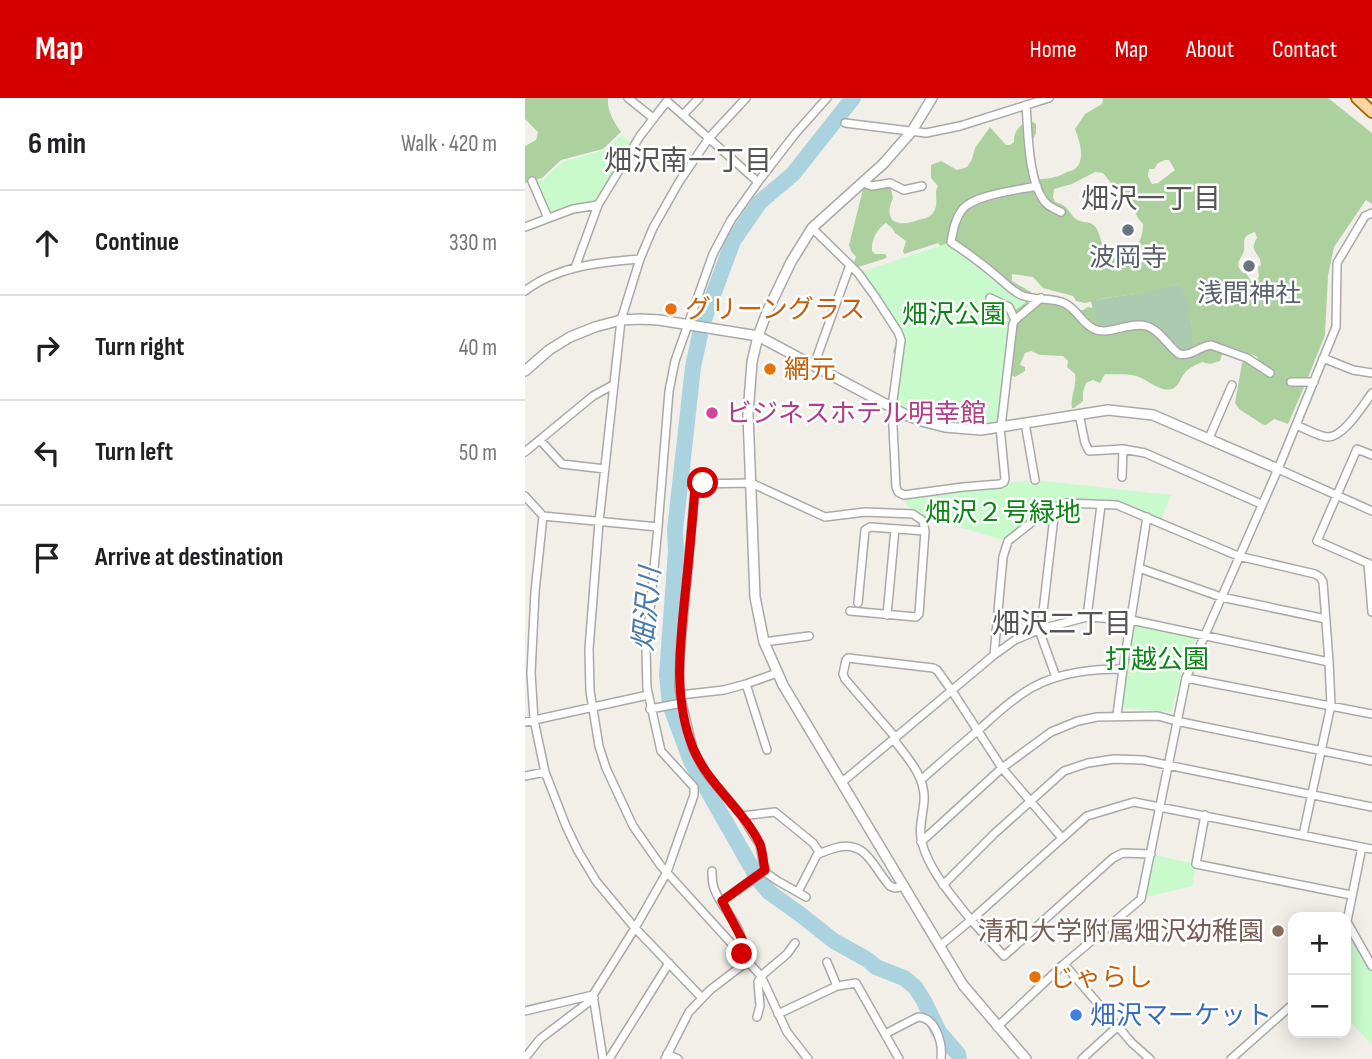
<!DOCTYPE html>
<html lang="en">
<head>
<meta charset="utf-8">
<style>
  body { margin:0; font-family:"Sofia Sans Condensed","Noto Sans JP",sans-serif; background:#f2f2f2; color:#202124 }
  .controls { position:absolute; right:21px; bottom:21px; display:grid; overflow:hidden; border-radius:14px; box-shadow:0 4px 18px #0003 }
  .controls button { width:63px; height:63px; display:grid; place-items:center; padding:0; border:0; border-bottom:2px solid #e0e0e0; background:#fff; color:#202124; font:35px sans-serif }
  .stop { position:absolute; width:21px; height:21px; margin:-16px; border:5px solid #d40000; border-radius:50%; background:#fff }
  .stop.end { background:#d40000; border-color:#fff; box-shadow:0 2px 7px #0008 }
  .list { margin:0; padding:0; list-style:none }
  h2 { display:flex; justify-content:space-between; align-items:center; height:91px; margin:0; padding:0 28px; font-size:30px }
  h2 small { font-size:23px; font-weight:400; color:#757577 }
  .list li { display:grid; grid-template-columns:46px 1fr auto; gap:21px; align-items:center; box-sizing:border-box; height:105px; padding:0 28px; border-top:2px solid #e0e0e0 }
  .list b { display:block; font-size:26px; white-space:nowrap }
  .list em { font-size:23px; font-style:normal; color:#757577 }
  .icon { flex:none; width:38px; height:38px; fill:none; stroke:currentColor; stroke-width:2; stroke-linecap:round; stroke-linejoin:round }
  .map { position:relative; flex:none; width:847px; height:961px; overflow:hidden }
  header { display:flex; align-items:center; gap:42px; box-sizing:border-box; height:98px; padding:0 35px; background:#d40000; color:#fff }
  header strong { font-size:33px }
  nav { display:flex; gap:38px; margin-inline-start:auto; font-size:24px }
  main { display:flex }
  aside { flex:1; background:#fff }
  .map>svg:first-child { display:block }
</style>
</head>
<body>
<header>
<strong>Map</strong>
<nav><a>Home</a><a>Map</a><a>About</a><a>Contact</a></nav>
</header>
<main>
<aside>
<h2>6 min<small>Walk · 420 m</small></h2>
<ul class="list">
<li><svg class="icon" aria-label="ahead" viewBox="0 0 24 24"><path d="M12 20V5M6 11l6-6 6 6"/></svg><div><b>Continue</b></div><em>330 m</em></li>
<li><svg class="icon" aria-label="right" viewBox="0 0 24 24"><path d="M7 20v-9h11M14 6l5 5-5 5"/></svg><div><b>Turn right</b></div><em>40 m</em></li>
<li><svg class="icon" aria-label="left" viewBox="0 0 24 24"><path d="M17 20v-9H6M10 6l-5 5 5 5"/></svg><div><b>Turn left</b></div><em>50 m</em></li>
<li><svg class="icon" aria-label="arrive" viewBox="0 0 24 24"><path d="M6 21V4h12l-3 4 3 4H6"/></svg><div><b>Arrive at destination</b></div></li>
</ul>
</aside>
<div class="map">
<svg width="847" height="961" viewBox="0 0 847 961">
  <rect width="100%" height="100%" fill="#f2efe9"/>
  <path fill="#add19e" fill-rule="evenodd" d="M0 0H83C82 13 89 24 96 34L78 51 36 62 17 80 0 85V48L11 42 13 34 0 21Z
    M578 0H803L847 35V106L841 102 809 149 803 178 800 237 780 287 763 326 749 321 741 327 737 326 714 311 710 305 717 265 721 262 738 267 731 258 700 247 695 263 685 266 677 264C671 267 663 270 659 276 655 281 655 286 649 290 638 296 624 283 614 279 604 275 591 277 580 276L575 285 568 282 561 285 558 294V303L549 310H547C545 299 552 288 550 276L542 269 543 263 538 258 515 257 506 253 500 255 495 267 500 269V273L490 279 486 277V264L370 260 368 253 370 248 374 249 416 148 413 145 379 156 378 153 381 143 370 135 367 130 361 125C352 131 346 142 347 153L350 156H360L362 159 359 161 333 169 329 164 331 159 326 153 324 147 338 91 359 88 366 91 368 100C357 124 373 130 393 122 399 121 405 119 408 115 415 106 408 96 413 88L406 80V67L416 63 432 72 442 69 447 61 450 50 465 29 481 47H485L489 44C488 34 496 24 506 23L511 26V35L508 42 512 81C522 81 531 80 540 75 544 73 548 73 551 70 561 60 554 42 550 31L560 16 577 6ZM640 62H644L650 72 633 85 627 86 623 78 624 71H629L633 65ZM570 74 578 75 590 90 603 101 613 120 618 126C618 135 616 143 610 150L613 156H620L618 161C604 170 583 160 577 145 574 138 574 130 567 126 562 123 556 125 551 121 542 113 544 108 530 104L528 99 529 91 547 86ZM730 134 732 140C723 154 735 153 736 167L733 169 734 179 726 183 721 175H718C709 165 715 163 719 153 720 149 718 144 720 140 721 137 727 135 730 134ZM487 176 508 179 518 190 548 198 551 203 560 205 580 200 636 193 654 186 667 228 577 231 568 210 563 209 558 212H553L519 199 502 210V205L507 200 506 194 487 183Z"/>
  <path fill="#aacbaf" d="M654 186 668 214 664 217 667 228V251L656 253 620 225 577 231 569 216 566 203C595 196 625 197 654 186Z"/>
  <path fill="#c8facc" d="M97 37 105 44 73 102 24 114 11 84 18 82 37 64 79 52Z
    M426 144 507 200 488 214 476 329 412 327 367 309 373 234 333 175Z
    M510 382 646 397 635 424 592 407 530 410 483 443 388 416 375 396Z
    M615 524 673 537 656 577 646 614 599 610 597 605 608 527Z
    M629 757 671 766 667 788 621 799Z
    M822 837H825L828 840 847 875V947L821 919V845Z"/>
  <g fill="none" stroke-linecap="round" stroke-linejoin="round">
    <path stroke="#aad3df" stroke-width="16" d="M328 0 268 76 235 104 208 143 177 227 168 269 150 432 151 453 142 577 145 607 166 663 233 781 244 794 276 817 309 843 343 862 351 869 379 880 390 889 399 903 414 934 433 956 434 961"/>
    <defs>
      <path id="minor" d="M103 0 128 20
        M221 0 184 40 154 84 128 130 115 161 96 222 74 424 64 551 65 593 74 648 81 670 108 728 136 768 236 878 262 934 283 961
        M501 7C503 32 503 88 522 106 525 109 532 112 536 114
        M158 17 174 0
        M320 25 401 35 435 28 524 0
        M7 83 23 120
        M338 85 347 88 365 85 379 92 397 88
        M512 88C493 92 447 97 437 112 430 121 428 133 426 144 441 154 455 164 469 176 477 182 485 191 494 196 508 204 527 198 541 206 552 212 557 225 569 231 585 238 604 223 622 228 636 233 643 248 654 256 666 259 675 248 686 247L722 260 745 275
        M0 129 48 111 73 107
        M287 130 333 175 349 197 373 234 376 242 367 309 371 389 373 394 379 397 438 389 475 386 479 384 480 381 475 329
        M50 170 73 107 115 38 142 3 233 84
        M0 193C32 168 76 164 115 161
        M465 200 484 209 490 222
        M798 260 828 272 847 275
        M289 267 325 167
        M766 284H789
        M554 316 560 345 564 353 598 351 620 355 736 406
        M500 325 510 382
        M771 327C779 330 795 339 803 339 819 339 838 307 847 295
        M476 329 488 226 490 222 516 200
        M684 340 707 287
        M15 342 37 366 80 371
        M0 354 68 298 88 287
        M847 357 832 351 792 443 847 467
        M753 371 847 413
        M597 379 598 351
        M0 398 18 418 133 429
        M18 418 10 494 6 575 9 622 20 674 41 728 53 753 71 783 110 830 177 900
        M843 465 847 514
        M614 470 696 499 801 521
        M333 505 340 432 345 429 400 433
        M362 517 370 431
        M562 519 576 407
        M516 531 530 410
        M514 532 531 579
        M239 544 284 538
        M469 557 478 459 483 443 511 421 530 410 542 405 592 407 713 458 790 476 795 479 798 484 804 564 806 607 778 737
        M661 580 847 616
        M221 586 242 652
        M155 597 199 592 221 586 252 575
        M125 611 157 605
        M592 617 598 571 622 419
        M0 624 123 597
        M371 640 320 581 318 576 321 562 323 560 408 570 412 572 427 593 477 670 537 740
        M369 642C382 659 401 679 399 703 398 717 393 731 397 745 405 774 428 799 446 822L562 718 609 704 847 751
        M0 678 20 674
        M396 682C416 664 437 646 457 629 473 614 490 599 508 589 536 574 567 571 598 571
        M316 685 469 557 490 542 516 531 562 519 606 522 804 564
        M680 717 671 766 826 797
        M217 718 250 714 288 745 295 755
        M396 744 477 670 526 634 553 623 572 619 633 618 651 623 847 663
        M187 773C187 778 187 784 189 790 196 812 222 830 217 856
        M418 787 469 736 539 673 563 665 589 661 618 662 847 709
        M273 794 292 757C299 753 306 751 314 749 342 743 349 771 365 788L370 790 380 788
        M281 799 251 782 240 774 235 747 217 718 181 675 168 651 157 605 154 591 155 557 170 391 172 386 226 385 300 419 340 414 388 416 398 423 400 433 394 516 391 519 325 513
        M197 803 240 772
        M822 824 847 868
        M821 828 837 749
        M416 847 446 822 479 858 588 760 598 755 626 756
        M302 864 312 888
        M539 866 607 945 625 961
        M0 913 68 897
        M253 916 312 888 331 885 374 961
        M232 919 235 908 233 884 236 878 262 856 270 845
        M472 929 539 866 616 801 661 580 753 371 811 229 812 165 840 118 847 115
        M360 936 393 919C411 919 418 946 416 961
        M142 956 153 961
        M0 960 15 941 69 900
        M78 961 68 897 110 830 142 774 169 697V689L136 653 122 590 121 553 133 429 144 293 150 263 188 156 206 122 233 84 270 36 302 0
        M84 961 144 865
        M140 961 164 914 185 892 223 863
        M557 961 592 929
        M706 961 768 906"/>
      <path id="tertiary" d="M407 0 387 33 358 66 287 130 266 164 242 214 233 238 227 264 223 316 230 499 239 544 258 587 438 887 501 961
        M0 273 24 252 45 239 70 229 96 222 115 221 134 222 233 238 381 317 400 324 420 329 456 332 583 312 628 317 753 371"/>
      <path id="primary" d="M832 0 847 14"/>
    </defs>
    <use href="#minor" stroke="#a9a9a9" stroke-width="10"/>
    <use href="#tertiary" stroke="#a9a9a9" stroke-width="12"/>
    <use href="#primary" stroke="#a06b00" stroke-width="14"/>
    <use href="#minor" stroke="#fff" stroke-width="7"/>
    <use href="#tertiary" stroke="#fff" stroke-width="9"/>
    <use href="#primary" stroke="#fcd6a4" stroke-width="10"/>
  </g>
  <g fill="none" stroke-linecap="round" stroke-linejoin="round">
    <path stroke="#d40000" stroke-width="9" d="M178 385 172 386 170 391C167 427 164 462 160 497 155 548 148 601 168 650 183 687 218 711 235 746 238 754 238 764 240 772L197 803 218 843 217 856"/>
  </g>
  <g fill="#6b7280" stroke="#fff" stroke-width="2.5">
    <circle cx="603" cy="132" r="7"/>
    <circle cx="724" cy="168" r="7"/>
  </g>
  <g fill="#e8710a" stroke="#fff" stroke-width="2.5">
    <circle cx="146" cy="211" r="7"/>
    <circle cx="245" cy="271" r="7"/>
    <circle cx="510" cy="879" r="7"/>
  </g>
  <circle fill="#d1479c" stroke="#fff" stroke-width="2.5" cx="187" cy="315" r="7"/>
  <circle fill="#8d6e63" stroke="#fff" stroke-width="2.5" cx="753" cy="833" r="7"/>
  <circle fill="#3f7fe0" stroke="#fff" stroke-width="2.5" cx="551" cy="917" r="7"/>
  <g text-anchor="middle" stroke-width="5" stroke-linejoin="round" paint-order="stroke">
    <g font-size="26" fill="#5b616d" stroke="#fff">
      <text x="603" y="168">波岡寺</text>
      <text x="724" y="204">浅間神社</text>
    </g>
    <g font-size="26" fill="#c56008" stroke="#fff" text-anchor="start">
      <text x="160" y="220">グリーングラス</text>
      <text x="259" y="280">網元</text>
      <text x="524" y="888">じゃらし</text>
    </g>
    <g font-size="26" fill="#0c8416" stroke="#fff">
      <text x="429" y="225">畑沢公園</text>
      <text x="478" y="423">畑沢２号緑地</text>
      <text x="632" y="570">打越公園</text>
    </g>
    <g font-size="26" fill="#b23c85" stroke="#fff" text-anchor="start">
      <text x="201" y="324">ビジネスホテル明幸館</text>
    </g>
    <g font-size="26" fill="#785e54" stroke="#fff" text-anchor="end">
      <text x="739" y="842">清和大学附属畑沢幼稚園</text>
    </g>
    <g font-size="26" fill="#366cbe" stroke="#fff" text-anchor="start">
      <text x="565" y="926">畑沢マーケット</text>
    </g>
    <g font-size="28" fill="#555" stroke="#fff">
      <text x="163" y="72">畑沢南一丁目</text>
      <text x="626" y="110">畑沢一丁目</text>
      <text x="537" y="535">畑沢二丁目</text>
    </g>
    <g font-size="28" font-style="italic" fill="#4a7aab" stroke="#fff">
      <text transform="translate(121 511) rotate(-85)" y="10">畑沢川</text>
    </g>
  </g>
</svg>
<div class="controls">
<button>+</button>
<button>−</button>
</div>
<div class="stop" style="left:178px;top:385px"></div>
<div class="stop end" style="left:217px;top:856px"></div>
</div>
</main>
</body>
</html>
